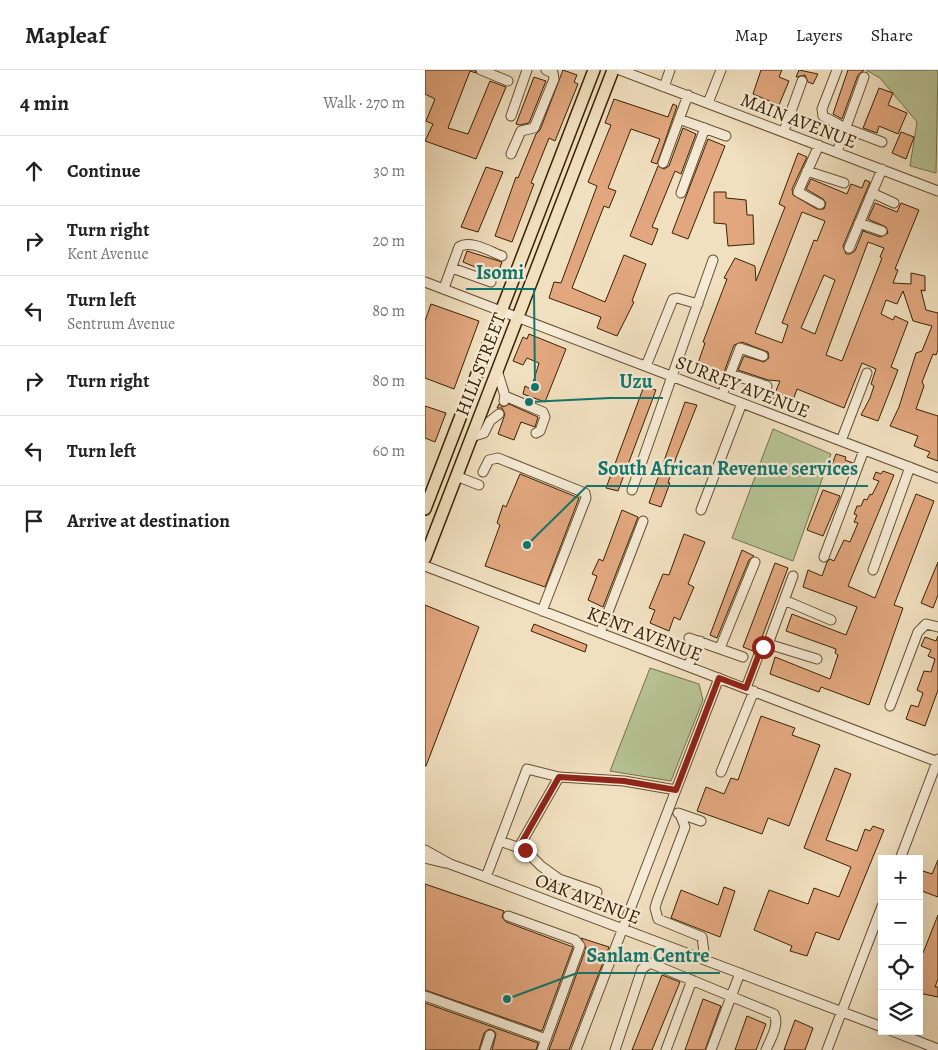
<!DOCTYPE html>
<html lang="en">
<head>
<meta charset="utf-8">
<style>
  body { margin:0; font-family:Alegreya,serif; background:#f6f6f6; color:#222 }
  .controls { position:absolute; right:15px; bottom:15px; display:grid; overflow:hidden; border-radius:0px; box-shadow:0 5px 20px #0002 }
  .controls button { width:45px; height:45px; display:grid; place-items:center; padding:0; border:0; border-bottom:1px solid #e0e0e0; background:#fff; color:#222; font:25px sans-serif }
  .stop { position:absolute; width:15px; height:15px; margin:-11px; border:4px solid #8f2418; border-radius:50%; background:#fff }
  .stop.end { background:#8f2418; border-color:#fff; box-shadow:0 1px 5px #0008 }
  .list { margin:0; padding:0; list-style:none }
  h2 { display:flex; justify-content:space-between; align-items:center; height:65px; margin:0; padding:0 20px; font-size:21px }
  h2 small { font-size:16px; font-weight:400; color:#767676 }
  .list li { display:grid; grid-template-columns:32px 1fr auto; gap:15px; align-items:center; box-sizing:border-box; height:70px; padding:0 20px; border-top:1px solid #e0e0e0 }
  .list b { display:block; font-size:19px; white-space:nowrap }
  .list p { margin:0; font-size:16px; white-space:nowrap; color:#767676 }
  .list em { font-size:16px; font-style:normal; color:#767676 }
  .icon { flex:none; width:28px; height:28px; fill:none; stroke:currentColor; stroke-width:2; stroke-linecap:round; stroke-linejoin:round }
  .map { position:relative; flex:none; width:513px; height:980px; overflow:hidden }
  header { display:flex; align-items:center; gap:30px; box-sizing:border-box; height:70px; padding:0 25px; background:#fff; border-bottom:1px solid #e0e0e0 }
  header strong { font-size:24px }
  nav { display:flex; gap:28px; margin-inline-start:auto; font-size:18px }
  main { display:flex }
  aside { flex:1; background:#fff }
  .map>svg:first-child { display:block }
</style>
</head>
<body>
<header>
<strong>Mapleaf</strong>
<nav><a>Map</a><a>Layers</a><a>Share</a></nav>
</header>
<main>
<aside>
<h2>4 min<small>Walk · 270 m</small></h2>
<ul class="list">
<li><svg class="icon" aria-label="ahead" viewBox="0 0 24 24"><path d="M12 20V5M6 11l6-6 6 6"/></svg><div><b>Continue</b></div><em>30 m</em></li>
<li><svg class="icon" aria-label="right" viewBox="0 0 24 24"><path d="M7 20v-9h11M14 6l5 5-5 5"/></svg><div><b>Turn right</b><p>Kent Avenue</p></div><em>20 m</em></li>
<li><svg class="icon" aria-label="left" viewBox="0 0 24 24"><path d="M17 20v-9H6M10 6l-5 5 5 5"/></svg><div><b>Turn left</b><p>Sentrum Avenue</p></div><em>80 m</em></li>
<li><svg class="icon" aria-label="right" viewBox="0 0 24 24"><path d="M7 20v-9h11M14 6l5 5-5 5"/></svg><div><b>Turn right</b></div><em>80 m</em></li>
<li><svg class="icon" aria-label="left" viewBox="0 0 24 24"><path d="M17 20v-9H6M10 6l-5 5 5 5"/></svg><div><b>Turn left</b></div><em>60 m</em></li>
<li><svg class="icon" aria-label="arrive" viewBox="0 0 24 24"><path d="M6 21V4h12l-3 4 3 4H6"/></svg><div><b>Arrive at destination</b></div></li>
</ul>
</aside>
<div class="map">
<svg width="513" height="980" viewBox="0 0 513 980">
  <rect width="100%" height="100%" fill="#f1e0c0"/>
  <filter id="stains"><feTurbulence type="fractalNoise" baseFrequency=".004" numOctaves="4"/><feColorMatrix values="0 0 0 0 .2 0 0 0 0 .09 0 0 0 0 .02 0 0 0 .5 -.17"/></filter>
  <radialGradient id="worn" r=".72"><stop offset=".6" stop-color="#630" stop-opacity="0"/><stop offset="1" stop-color="#630" stop-opacity=".3"/></radialGradient>
  <path fill="#b7c395" stroke="#78724b" d="M441 0H513L511 103 485 96 492 52 455 8Z
    M348 359 406 384 368 491 307 468Z
    M225 598 274 614 278 630 246 711 185 701Z"/>
  <path fill="#e2a77f" stroke="#382201" fill-rule="evenodd" d="M0 0H50L51 3 45 1 23 58 43 64 65 11 81 17 51 89 0 71 8 54 1 51 10 29 0 24Z
    M138 0 152 5 149 12 153 14 130 71 124 68 106 113 109 114 87 172 70 166 91 107 93 108 111 64 115 60Z
    M336 0H357L354 7 364 11 354 35 328 24Z
    M374 0 393 4 388 14 383 12 380 5 371 7Z
    M423 0H439L433 5 417 49 408 44Z
    M109 7 121 11 104 53 95 55 91 54Z
    M454 18 468 23 463 35 482 43 473 64 454 56 452 63 438 58Z
    M189 29 243 47 248 34 252 36 232 94 226 92 235 69 206 59 183 118 191 121 184 138 179 136 147 218 180 232 199 185 221 194 207 231 209 232 192 266 172 258 176 247 124 228 129 212 136 213 172 116 163 112 186 55 180 53Z
    M258 58 271 64 256 104 250 101 227 157 233 159 227 175 205 166 233 96 239 99 244 96Z
    M476 62 489 67 481 89 467 83Z
    M283 69 300 76 263 169 247 163Z
    M373 83 382 87 367 119 368 125 392 139H399L401 133 398 129 381 119 386 109 422 124 426 114 437 118 440 110 445 112 418 176 421 184H425L430 181 438 161 455 167 463 163 461 157 443 149 450 133 472 142 476 133 494 140 470 199 473 200 468 213 486 214V203L500 206V221L496 220 501 240 513 243V280L511 285 508 284 497 312 499 316 491 339 513 346V391L502 387 505 382 489 376 493 366 465 356 474 337 491 283 497 281 507 256 488 251 478 221 472 234 461 230 456 244 468 250 470 246 483 252 466 297 473 300 453 351 436 345 445 328 449 316 446 314 451 299 437 293 419 338 372 319 366 336 348 328 355 311 343 310 313 300 319 286 339 292 344 288 343 282 317 272 309 275 298 305 272 296 280 273 278 272 302 209 299 208 310 188 330 196 331 211 360 137 354 134ZM377 142 400 151 392 171 389 170 357 253 363 255 357 273 330 263ZM443 172 459 178 455 187 457 188 417 291 401 285ZM399 205 410 210 390 264 376 258Z
    M61 97 78 102 53 162 36 157Z
    M289 122H301V128L321 130 322 145H328L329 174 303 176 301 154 289 153Z
    M42 181 77 192 72 206 38 192Z
    M6 234 54 251 29 319 0 308V251Z
    M104 264 141 279 120 332 98 324 100 316 106 319 114 293 102 288 98 295 88 291 98 267 102 269Z
    M219 316 231 320 193 421 181 418Z
    M260 332 272 335 251 388 243 413H245L236 437 224 433Z
    M74 334 78 337 84 334 113 347 110 357 96 352 89 370 73 364 80 344 77 338H72Z
    M0 336 21 343 10 372 0 368Z
    M411 384 421 387 420 390 428 393 425 399 418 397 415 404 405 400Z
    M458 401 469 405 423 516 450 528 491 424 509 431 469 535 478 538 444 635 396 617 394 622 345 604 350 587 405 609 413 585 410 583 411 579 361 561 367 544 421 565 432 537 378 517 383 500 397 506 402 492 405 489 409 491 419 470 425 472 433 453 429 452 432 445 429 444 432 436H436L439 429 442 430 445 424 447 425 454 411 448 409 451 402 456 404Z
    M95 404 154 428 120 517 60 496 75 455 72 453 78 435 81 437Z
    M398 420 415 426 398 466 382 460Z
    M197 440 213 447 178 537 163 530 172 506 167 504 174 489 178 491Z
    M259 464 280 472 263 514 269 517 255 550 249 547 244 561 225 553 230 540 224 538 238 504 244 505Z
    M317 480 329 486 324 490 292 568 285 565Z
    M513 492V525L508 538 496 533Z
    M350 493 363 498 334 575 328 581 318 577Z
    M0 535 54 557 1 696H0Z
    M109 554 162 575 160 582 106 561Z
    M513 566V620L500 656 481 649 486 635 493 637 498 623 492 620 499 601 506 602 510 589 503 586 506 580 496 576 500 567 511 571Z
    M336 646 370 658 367 665 395 675 364 756 343 748 337 764 272 741 281 717 299 724 306 708 313 710Z
    M410 698 426 704 401 770 432 781 440 759 445 761 448 756 459 760 414 870 391 862 382 886 365 881 367 876 329 860 344 820 383 834 389 818 414 827 426 797 379 778Z
    M513 790V827L494 820 498 801 507 804Z
    M0 814 79 841 77 847 81 852 148 877 117 961 0 920Z
    M299 817 310 821 295 867 246 848 256 820 293 835Z
    M513 845V909L510 917H513V927L494 923V882L498 883Z
    M156 868 184 877 144 980H124L161 878Z
    M237 905 255 912 227 980H207Z
    M278 929 296 936 280 980H260Z
    M0 933 113 973 111 980H67L71 964 69 961 64 959 59 963 54 980H0Z
    M322 946 341 954 331 980H310Z
    M370 950 388 958 380 980H359Z"/>
  <g fill="none" stroke-linecap="round" stroke-linejoin="round">
    <defs>
      <path id="minor" d="M56 0 83 11
        M195 0 513 121
        M412 0 397 39 398 46 420 58 457 72
        M239 17 245 0
        M283 33 296 0
        M86 46 102 0
        M254 49 301 66
        M359 61 377 11
        M394 75 373 122 395 134
        M412 82 439 7
        M86 84 96 61 109 58 129 9 128 3 121 0
        M238 93 263 25
        M382 101 419 113
        M256 123 280 58
        M447 123 469 133
        M434 153 457 161
        M424 178 457 99
        M27 198 66 212
        M0 212 513 408
        M19 218 34 177C45 169 66 182 77 186
        M221 296 248 229 252 228 273 234
        M72 300 80 326
        M305 304 342 316
        M297 325 315 278 338 286
        M79 331 80 326 118 342 120 347 115 361 111 363
        M46 367 59 363 65 351 74 344
        M416 371 442 303
        M58 402 64 390 73 388 160 423 161 428 117 541
        M31 406 54 415
        M207 420 288 190
        M276 440 317 333
        M399 487 439 380
        M0 496 513 692
        M448 500 485 397
        M359 530 406 550
        M175 563 218 451
        M264 568 318 587
        M343 574 392 589
        M295 578 330 492
        M263 596 275 571
        M321 618 334 584 343 574 368 506
        M465 636 493 562 501 554 513 557
        M296 702 329 621
        M253 743 276 751
        M255 744 260 757 232 831 230 838 233 849 277 867 280 890
        M75 771 100 780 116 796 134 809 172 822
        M94 777 134 707
        M0 780 25 794 55 805 457 957
        M0 788 20 793
        M475 789 513 689
        M61 807 102 699 134 707 199 711 251 720
        M0 926 121 969 155 876 150 870 83 846
        M467 961 513 979
        M60 980 65 965
        M117 980 121 969
        M151 980 294 608
        M190 980 217 899 225 893 349 944C355 955 345 970 341 980
        M241 980 267 910
        M286 980 315 903
        M402 980 457 836"/>
      <path id="major" d="M0 439 169 0
        M0 488 188 0"/>
    </defs>
    <use href="#minor" stroke="#665231" stroke-width="11"/>
    <use href="#major" stroke="#382201" stroke-width="14"/>
    <use href="#minor" stroke="#f6ebd6" stroke-width="9"/>
    <use href="#major" stroke="#f1e0c0" stroke-width="11"/>
  </g>
  <g fill="none" stroke-linecap="round" stroke-linejoin="round">
    <path stroke="#8f2418" stroke-width="6" d="M100 780 94 777 134 707 199 711 251 720 294 608 321 618 334 584 338 577"/>
  </g>
  <g text-anchor="middle" stroke-width="4.5" stroke-linejoin="round" paint-order="stroke">
    <g font-size="19" fill="#382201" stroke="#f6ebd6">
      <text transform="translate(374 50) rotate(21)" y="7">MAIN AVENUE</text>
      <text transform="translate(55 294) rotate(-69)" y="7">HILL STREET</text>
      <text transform="translate(318 316) rotate(21)" y="7">SURREY AVENUE</text>
      <text transform="translate(220 563) rotate(21)" y="7">KENT AVENUE</text>
      <text transform="translate(163 828) rotate(21)" y="7">OAK AVENUE</text>
    </g>
  </g>
  <path fill="none" stroke="#0f766e" stroke-width="2" d="M110 317L109 219H41M104 332L185 328H238M102 475L162 416H443M82 929L152 903H295"/>
  <g fill="#0f766e" stroke="#f6ebd6" stroke-width="2">
    <circle cx="110" cy="317" r="5"/>
    <circle cx="104" cy="332" r="5"/>
    <circle cx="102" cy="475" r="5"/>
    <circle cx="82" cy="929" r="5"/>
  </g>
  <g font-size="20" text-anchor="middle" font-weight="bold" fill="#0f766e" stroke="#f6ebd6" stroke-width="4.5" stroke-linejoin="round" paint-order="stroke">
    <text x="75" y="209">Isomi</text>
    <text x="211" y="318">Uzu</text>
    <text x="303" y="405">South African Revenue services</text>
    <text x="223" y="892">Sanlam Centre</text>
  </g>
  <rect width="100%" height="100%" filter="url(#stains)"/>
  <rect width="100%" height="100%" fill="url(#worn)"/>
</svg>
<div class="controls">
<button>+</button>
<button>−</button>
<button><svg class="icon" aria-label="locate" viewBox="0 0 24 24"><circle cx="12" cy="12" r="6"/><path d="M12 2v4M12 18v4M2 12h4M18 12h4"/></svg></button>
<button><svg class="icon" aria-label="layers" viewBox="0 0 24 24"><path d="M12 4l9 5-9 5-9-5zM3 14l9 5 9-5"/></svg></button>
</div>
<div class="stop" style="left:338px;top:577px"></div>
<div class="stop end" style="left:100px;top:780px"></div>
</div>
</main>
</body>
</html>
